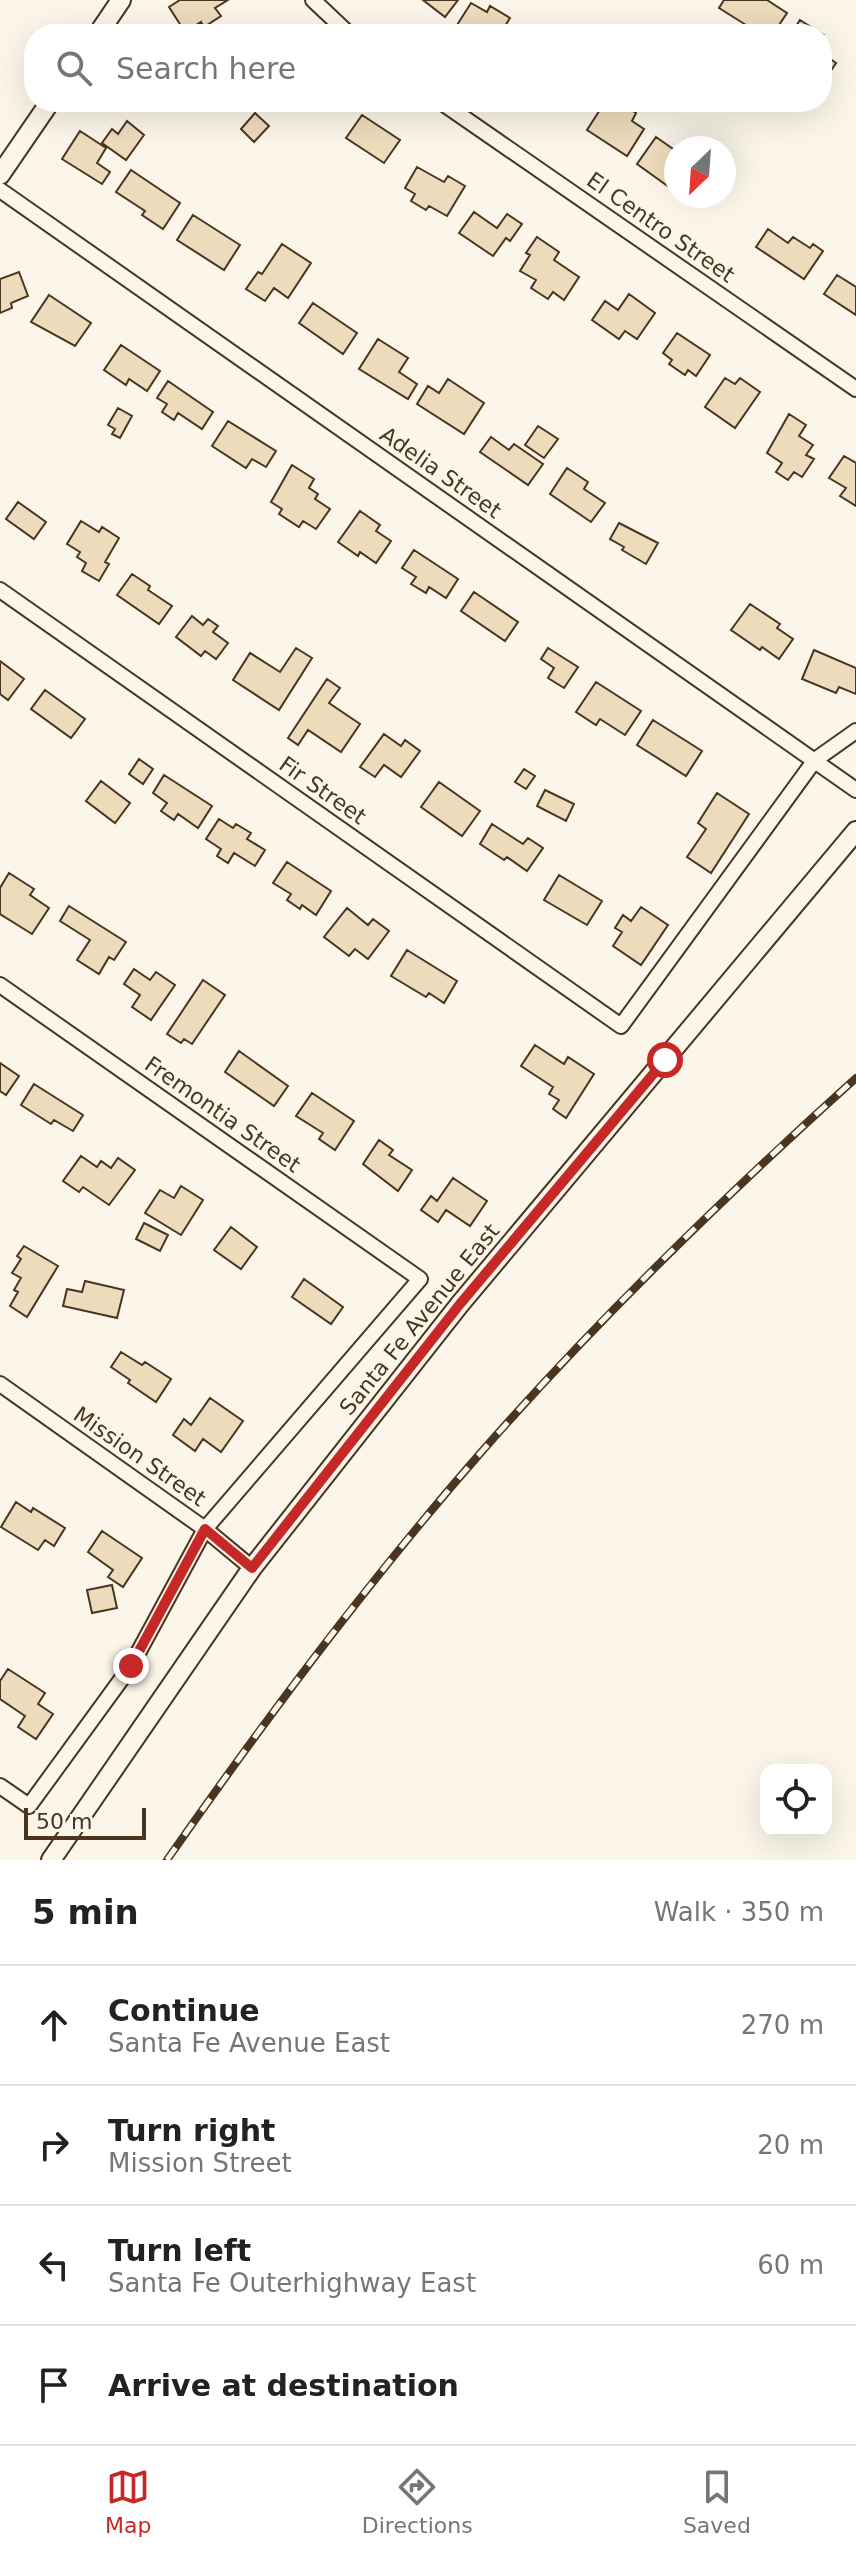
<!DOCTYPE html>
<html lang="en">
<head>
<meta charset="utf-8">
<style>
  body { margin:0; font-family:"DejaVu Sans",sans-serif; background:#f2f2f2; color:#222 }
  .controls { position:absolute; right:24px; bottom:24px; display:grid; overflow:hidden; border-radius:16px; box-shadow:0 8px 32px #0002 }
  .controls button { width:72px; height:72px; display:grid; place-items:center; padding:0; border:0; border-bottom:2px solid #e0e0e0; background:#fff; color:#222; font:40px sans-serif }
  .compass { position:absolute; left:664px; top:136px; width:72px; height:72px; border-radius:50%; background:#fff; box-shadow:0 8px 32px #0002; rotate:205deg }
  .scale { position:absolute; left:24px; bottom:20px; width:122px; box-sizing:border-box; padding-left:8px; border:4px solid #4a3520; border-top:0; font-size:22px; line-height:28px; white-space:nowrap; color:#4a3520; -webkit-text-stroke:6px #fbf6e9; paint-order:stroke }
  .stop { position:absolute; width:24px; height:24px; margin:-18px; border:6px solid #c62828; border-radius:50%; background:#fff }
  .stop.end { background:#c62828; border-color:#fff; box-shadow:0 2px 8px #0008 }
  .list { margin:0; padding:0; list-style:none }
  h2 { display:flex; justify-content:space-between; align-items:center; height:104px; margin:0; padding:0 32px; font-size:34px }
  h2 small { font-size:26px; font-weight:400; color:#767676 }
  .list li { display:grid; grid-template-columns:52px 1fr auto; gap:24px; align-items:center; box-sizing:border-box; height:120px; padding:0 32px; border-top:2px solid #e0e0e0 }
  .list b { display:block; font-size:30px; white-space:nowrap }
  .list p { margin:0; font-size:26px; white-space:nowrap; color:#767676 }
  .list em { font-size:26px; font-style:normal; color:#767676 }
  .icon { flex:none; width:44px; height:44px; fill:none; stroke:currentColor; stroke-width:2; stroke-linecap:round; stroke-linejoin:round }
  .map { position:relative; flex:none; width:856px; height:1860px; overflow:hidden }
  .search { position:absolute; background:#fff; box-shadow:0 8px 32px #0002; left:24px; right:24px; top:24px; height:88px; display:flex; align-items:center; gap:20px; box-sizing:border-box; padding:0 28px; border-radius:32px; color:#767676; font-size:30px }
  .sheet { height:584px; background:#fff }
  nav { display:flex; justify-content:space-around; align-items:center; box-sizing:border-box; height:112px; border-top:2px solid #e0e0e0; background:#fff; font-size:22px; color:#767676 }
  nav a { display:grid; justify-items:center; gap:4px }
  nav .on { color:#c62828 }
  .map>svg:first-child { display:block }
</style>
</head>
<body>
<div class="map">
<svg width="856" height="1860" viewBox="0 0 856 1860">
  <rect width="100%" height="100%" fill="#fbf6e9"/>
  <path fill="#ecdcbc" stroke="#4a3520" stroke-width="2" d="M180 0H228L215 8 221 16 204 27 201 22 185 32 169 7Z
    M423 0H458L445 17Z
    M724 0H767L787 13 773 34H767L756 27 754 30 719 8Z
    M471 3 487 12 490 6 510 18 505 26 517 34 452 33Z
    M800 20 822 34H791Z
    M822 47 826 49 823 54 836 63 822 84Z
    M605 102H619L636 113 632 121 644 129 627 156 587 130Z
    M255 113 269 126 254 142 241 129Z
    M362 115 400 140 384 163 346 138Z
    M127 121 144 135 126 160 102 143 112 129 118 134Z
    M80 131 106 148 97 163 110 172 102 184 62 159Z
    M656 137 676 151V192L637 164Z
    M417 167 444 182 448 176 465 186 447 216 429 206 426 210 411 201 415 194 405 188Z
    M131 170 180 203 163 229 142 215 145 211 116 192Z
    M474 212 497 228 507 214 522 224 510 241 506 238 493 256 459 233Z
    M193 215 240 245 224 270 177 240Z
    M768 229 788 243 793 237 810 248 813 244 823 251 804 279 756 247Z
    M537 237 559 252 554 260 579 277 564 300 553 292 548 299 531 288 536 280 520 271 530 255 526 253Z
    M282 244 311 263 288 298 274 288 265 301 246 289 258 272 262 274Z
    M19 272 28 296 11 303 12 308 0 313V279Z
    M837 275 856 287V315L824 294Z
    M629 294 655 313 637 339 625 331 619 339 592 320 605 301 618 310Z
    M49 295 91 323 75 346 31 322Z
    M313 303 357 333 343 354 299 323Z
    M677 333 710 355 696 376 688 370 685 375 669 364 672 360 663 353Z
    M378 339 408 358 399 372 417 384 408 399 359 369Z
    M121 345 160 371 147 391 129 379 126 385 104 370Z
    M725 378 735 384 740 378 760 392 735 428 705 407Z
    M448 379 484 403 464 434 417 404 428 386 439 393Z
    M168 381 213 412 202 429 178 413 174 420 162 412 167 404 157 398Z
    M118 408 132 416 120 438 112 434 115 429 108 425Z
    M789 414 806 425 799 436 813 445 806 455 814 459 802 477 794 472 788 480 776 472 782 463 767 453Z
    M228 421 276 451 266 467 252 459 246 468 212 446Z
    M538 426 558 439 544 458 525 445Z
    M491 437 509 450 514 444 543 464 528 485 480 452Z
    M844 456 856 463V506L840 496 846 488 829 478Z
    M292 465 314 479 309 488 318 494 315 499 330 509 316 529 303 521 299 527 279 514 282 509 271 502Z
    M567 468 588 482 584 489 605 503 591 522 550 494Z
    M18 502 46 522 34 539 6 519Z
    M360 511 380 525 376 531 391 541 376 563 360 552 358 556 338 542Z
    M81 521 99 532 102 527 119 538 105 562 109 564 99 581 82 571 86 563 77 557 80 552 67 544Z
    M619 523 658 543 646 564 622 550 624 547 610 539Z
    M414 550 458 579 446 598 429 587 426 593 411 584 416 577 402 568Z
    M132 574 150 586 148 590 172 606 159 624 117 595Z
    M474 592 518 622 505 641 461 611Z
    M750 604 780 624 777 628 793 639 779 659 762 647 760 650 731 630Z
    M192 616 203 625 208 619 218 626 213 632 228 643 216 659 205 651 201 656 176 637Z
    M296 648 312 658 279 710 233 680 250 653 280 672Z
    M548 648 578 667 564 688 548 678 554 668 541 659Z
    M814 650 856 668V694L839 687 836 693 802 679Z
    M0 661 24 679 8 700 0 694Z
    M327 679 340 688 329 703 360 724 341 752 308 730 298 745 288 738Z
    M596 682 641 711 625 735 600 719 596 725 576 712Z
    M45 690 85 719 71 738 31 709Z
    M653 720 702 751 686 776 637 745Z
    M384 734 401 746 405 740 420 751 401 777 384 765 375 777 360 767Z
    M139 759 153 769 143 784 129 774Z
    M524 769 535 776 526 789 515 782Z
    M164 775 212 806 198 828 178 814 174 820 161 811 167 803 153 793Z
    M101 781 130 803 115 823 86 801Z
    M439 782 480 811 462 836 421 807Z
    M545 790 574 804 566 821 537 806Z
    M717 793 749 814 711 873 687 857 706 829 698 823Z
    M219 819 233 828 236 824 251 833 247 839 265 850 255 866 234 853 228 863 217 856 221 849 206 839Z
    M492 824 523 844 528 838 543 848 527 871 507 857 504 860 480 844Z
    M287 862 331 891 316 915 302 905 300 909 287 900 291 894 273 883Z
    M9 873 34 889 30 895 49 908 32 934 0 914V888Z
    M559 875 602 901 587 925 544 900Z
    M69 906 126 942 114 960 109 957 99 974 77 960 90 940 60 921Z
    M641 907 668 925 641 965 613 946 622 932 615 928 623 915 631 921Z
    M347 908 368 925 373 919 389 931 368 959 355 949 349 956 324 937Z
    M407 950 457 981 444 1003 429 993 426 997 391 976Z
    M134 969 150 980 156 972 175 985 151 1020 132 1007 140 995 124 984Z
    M203 980 225 995 192 1044 184 1039 181 1043 167 1034Z
    M535 1045 564 1064 568 1057 594 1074 566 1118 553 1109 559 1100 549 1094 553 1087 521 1066Z
    M239 1051 288 1086 274 1106 225 1072Z
    M0 1063 19 1076 6 1095 0 1091Z
    M34 1084 83 1115 73 1131 54 1120 51 1124 21 1105Z
    M312 1093 354 1121 335 1150 319 1139 323 1133 296 1116Z
    M379 1140 393 1150 389 1155 412 1170 398 1191 363 1164Z
    M81 1156 97 1167 101 1161 111 1168 118 1158 135 1170 109 1205 83 1187 79 1192 63 1181Z
    M453 1178 487 1201 470 1226 446 1210 438 1222 421 1210 431 1196 437 1201Z
    M181 1186 203 1200 181 1235 145 1213 160 1190 174 1198Z
    M144 1223 168 1235 160 1251 136 1239Z
    M231 1227 257 1247 241 1269 214 1250Z
    M24 1246 58 1266 27 1317 10 1306 18 1292 14 1290 21 1278 12 1273 21 1259 17 1256Z
    M304 1279 343 1307 331 1324 292 1297Z
    M85 1281 124 1290 117 1318 63 1306 67 1289 82 1292Z
    M121 1352 142 1365 145 1362 171 1379 156 1402 128 1383 130 1380 111 1367Z
    M210 1398 243 1421 221 1452 203 1439 195 1451 173 1435 184 1419 191 1425Z
    M16 1502 31 1512 33 1508 65 1528 54 1546 45 1540 38 1550 1 1527Z
    M102 1531 142 1558 123 1587 108 1577 113 1570 88 1552Z
    M112 1585 117 1608 92 1613 87 1590Z
    M8 1669 45 1693 38 1704 53 1714 36 1739 18 1727 25 1716 0 1699V1681Z"/>
  <g fill="none" stroke-linecap="round" stroke-linejoin="round">
    <defs>
      <path id="minor" d="M313 0 349 34
        M441 102 856 389
        M0 190 856 790
        M0 590 621 1026 815 760 856 731
        M0 985 420 1279 205 1529 131 1666 29 1806 0 1786
        M0 1384 205 1529 252 1568"/>
      <path id="tertiary" d="M98 34 121 0
        M0 175 50 102
        M51 1860 252 1568 460 1304 856 831"/>
    </defs>
    <use href="#minor" stroke="#4a3520" stroke-width="18"/>
    <use href="#tertiary" stroke="#4a3520" stroke-width="22"/>
    <use href="#minor" stroke="#fbf6e9" stroke-width="14"/>
    <use href="#tertiary" stroke="#fbf6e9" stroke-width="18"/>
    <defs>
      <path id="rail" d="M167 1860C266 1718 370 1579 484 1449 600 1317 726 1195 856 1078"/>
    </defs>
    <use href="#rail" stroke="#4a3520" stroke-width="8"/>
    <use href="#rail" stroke="#fbf6e9" stroke-width="5" stroke-dasharray="15" stroke-linecap="butt"/>
  </g>
  <g fill="none" stroke-linecap="round" stroke-linejoin="round">
    <path stroke="#c62828" stroke-width="10" d="M131 1666 205 1529 252 1568 460 1304 665 1060"/>
  </g>
  <g text-anchor="middle" stroke-width="6" stroke-linejoin="round" paint-order="stroke">
    <g font-size="22" fill="#4a3520" stroke="#fbf6e9">
      <text transform="translate(661 227) rotate(35)" y="8">El Centro Street</text>
      <text transform="translate(441 472) rotate(35)" y="8">Adelia Street</text>
      <text transform="translate(323 790) rotate(35)" y="8">Fir Street</text>
      <text transform="translate(223 1114) rotate(35)" y="8">Fremontia Street</text>
      <text transform="translate(419 1319) rotate(-51)" y="8">Santa Fe Avenue East</text>
      <text transform="translate(140 1456) rotate(35)" y="8">Mission Street</text>
    </g>
  </g>
</svg>
<div class="controls">
<button><svg class="icon" aria-label="locate" viewBox="0 0 24 24"><circle cx="12" cy="12" r="6"/><path d="M12 2v4M12 18v4M2 12h4M18 12h4"/></svg></button>
</div>
<svg class="compass" viewBox="-18 -18 36 36"><path d="M0-13l5 13h-10z" fill="#e53935"/><path d="M0 13l5-13h-10z" fill="#767676"/></svg>
<div class="scale">50 m</div>
<div class="stop" style="left:665px;top:1060px"></div>
<div class="stop end" style="left:131px;top:1666px"></div>
<div class="search"><svg class="icon" aria-label="search" viewBox="0 0 24 24"><circle cx="10" cy="10" r="6"/><path d="M15 15l6 6"/></svg>Search here</div>
</div>
<section class="sheet">
<h2>5 min<small>Walk · 350 m</small></h2>
<ul class="list">
<li><svg class="icon" aria-label="ahead" viewBox="0 0 24 24"><path d="M12 20V5M6 11l6-6 6 6"/></svg><div><b>Continue</b><p>Santa Fe Avenue East</p></div><em>270 m</em></li>
<li><svg class="icon" aria-label="right" viewBox="0 0 24 24"><path d="M7 20v-9h11M14 6l5 5-5 5"/></svg><div><b>Turn right</b><p>Mission Street</p></div><em>20 m</em></li>
<li><svg class="icon" aria-label="left" viewBox="0 0 24 24"><path d="M17 20v-9H6M10 6l-5 5 5 5"/></svg><div><b>Turn left</b><p>Santa Fe Outerhighway East</p></div><em>60 m</em></li>
<li><svg class="icon" aria-label="arrive" viewBox="0 0 24 24"><path d="M6 21V4h12l-3 4 3 4H6"/></svg><div><b>Arrive at destination</b></div></li>
</ul>
</section>
<nav>
<a class="on"><svg class="icon" aria-label="map" viewBox="0 0 24 24"><path d="M3 6l6-2 6 2 6-2v14l-6 2-6-2-6 2zM9 4v14M15 6v14"/></svg>Map</a>
<a><svg class="icon" aria-label="directions" viewBox="0 0 24 24"><path d="M12 3l9 9-9 9-9-9zM9 14v-3h6M13 9l2 2-2 2"/></svg>Directions</a>
<a><svg class="icon" aria-label="saved" viewBox="0 0 24 24"><path d="M7 4h10v16l-5-4-5 4z"/></svg>Saved</a>
</nav>
</body>
</html>
